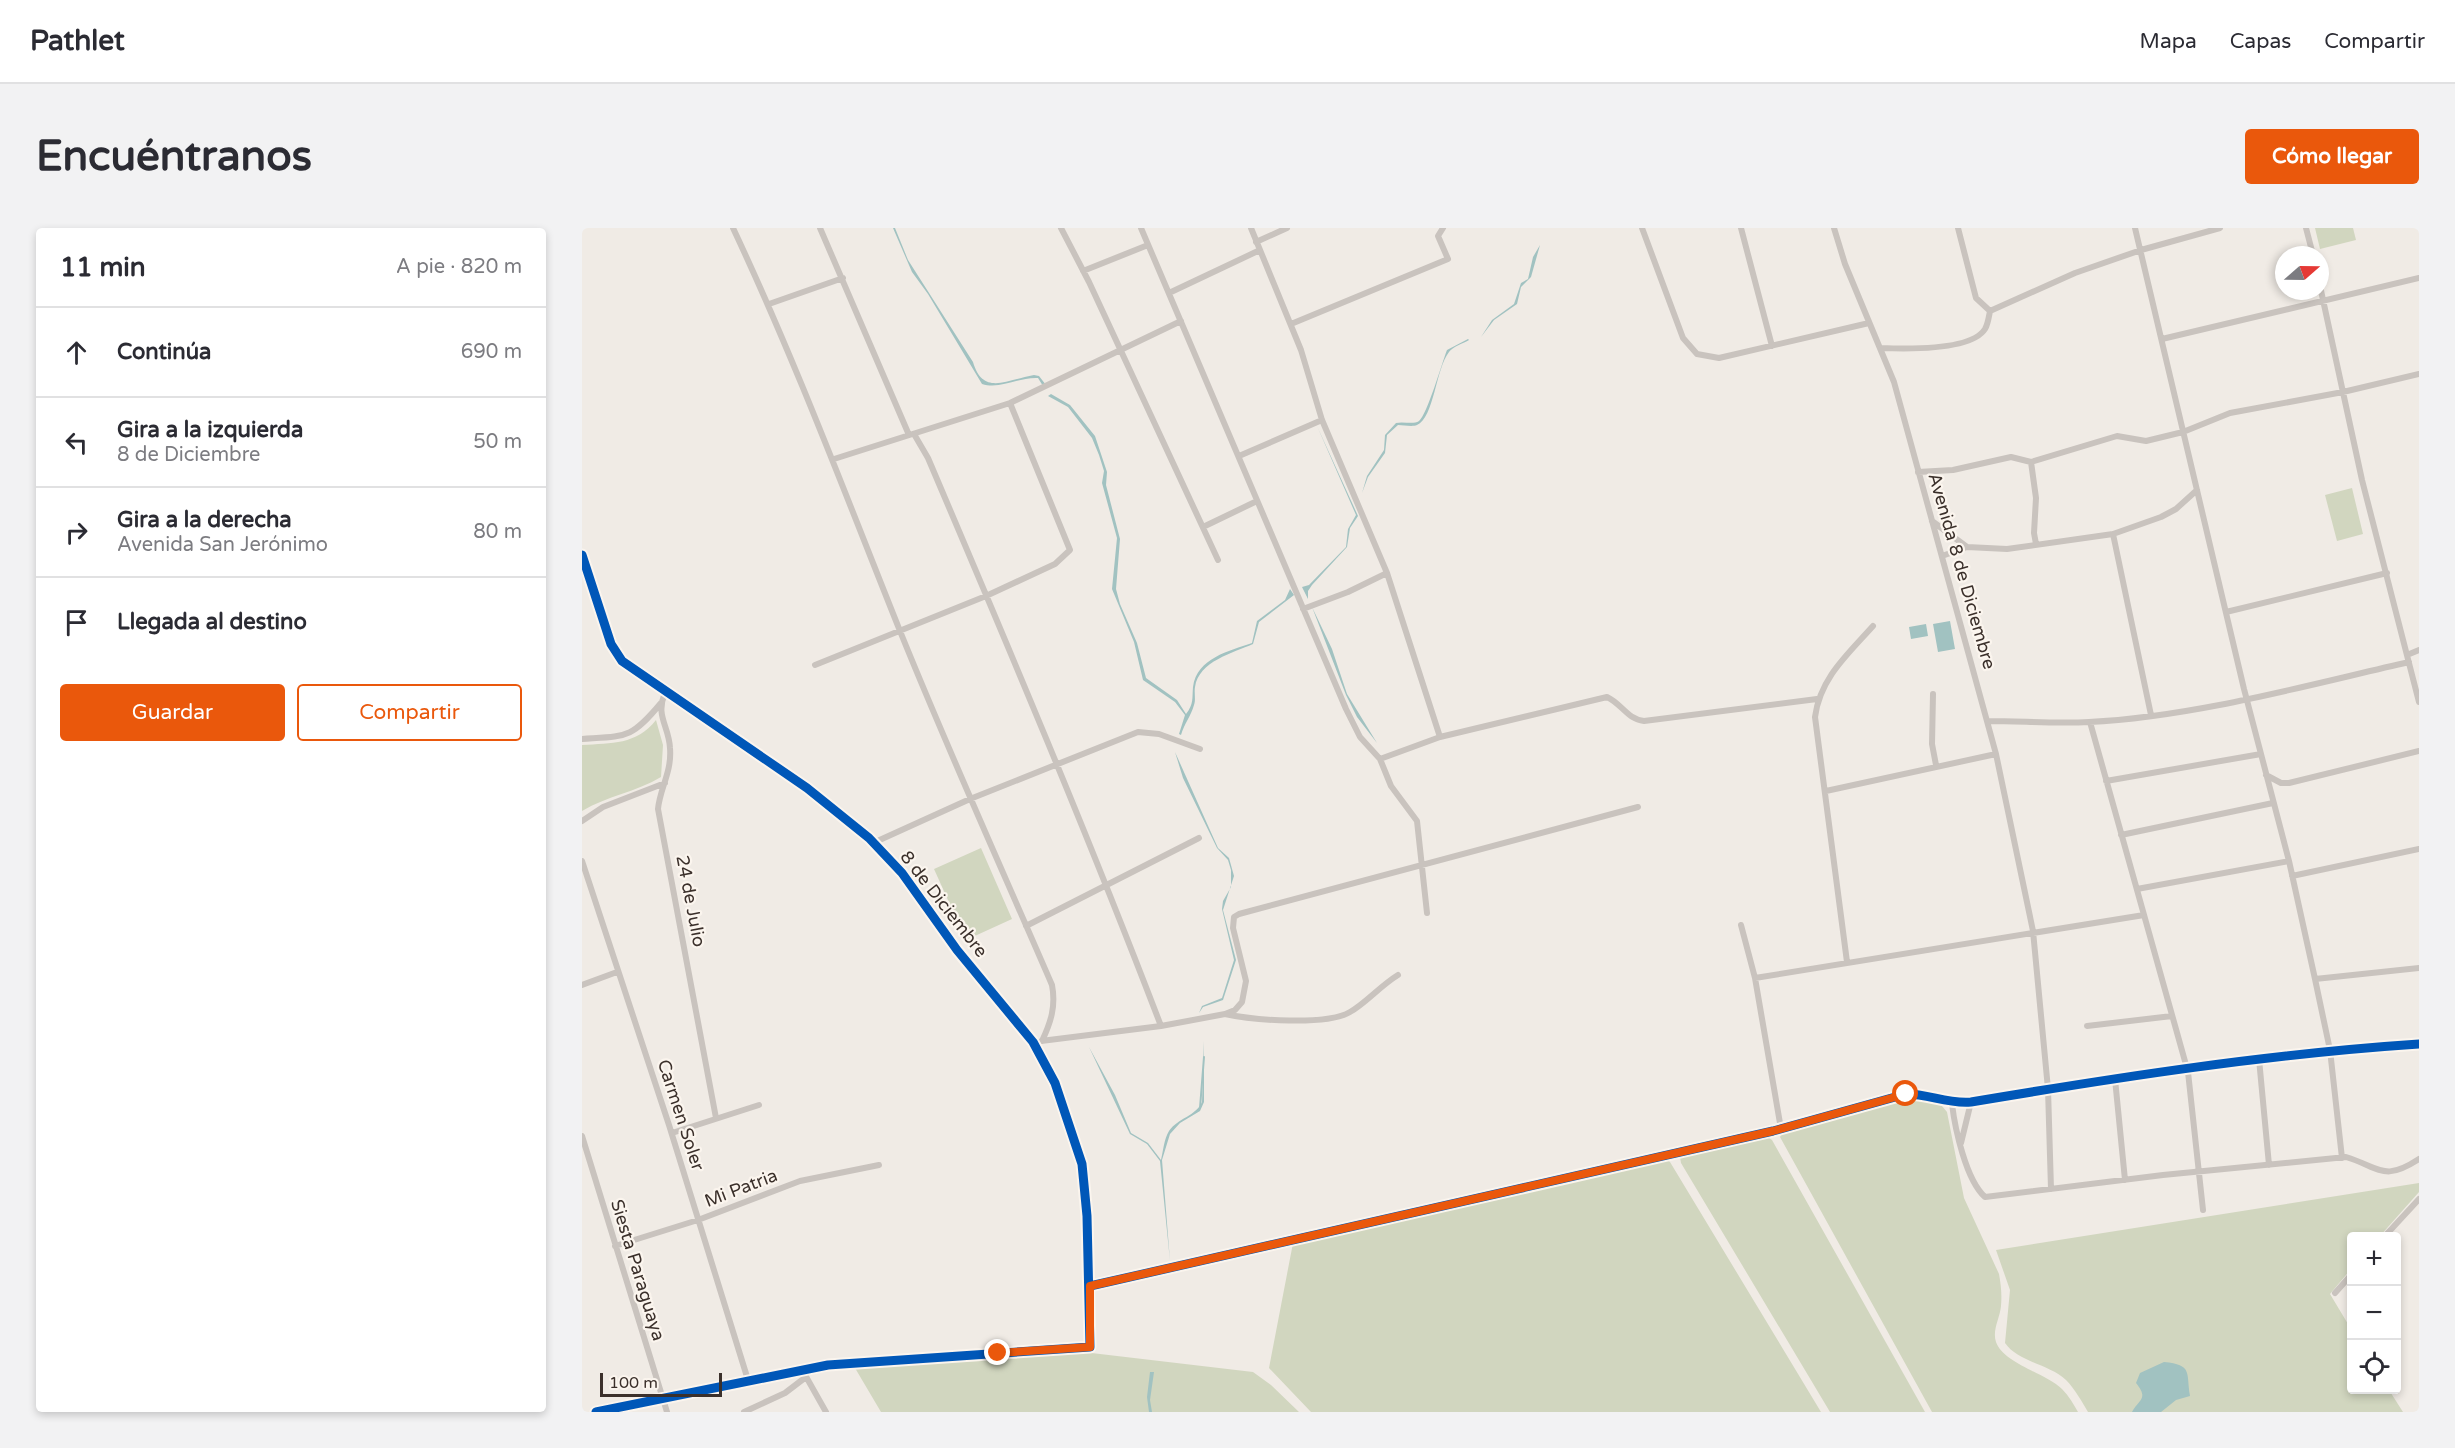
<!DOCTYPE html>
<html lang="es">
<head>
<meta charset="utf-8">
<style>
  body { margin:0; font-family:"Varela Round",sans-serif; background:#f2f2f3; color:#2b2b33 }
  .controls { position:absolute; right:18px; bottom:18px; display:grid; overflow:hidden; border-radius:6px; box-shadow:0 3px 9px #0003 }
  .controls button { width:54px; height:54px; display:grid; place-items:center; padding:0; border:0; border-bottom:2px solid #e1e1e2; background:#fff; color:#2b2b33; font:30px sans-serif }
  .compass { position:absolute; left:1693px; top:18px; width:54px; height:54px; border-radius:50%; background:#fff; box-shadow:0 3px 9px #0003; rotate:70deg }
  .scale { position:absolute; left:18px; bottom:15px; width:122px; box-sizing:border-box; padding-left:6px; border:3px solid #3b302b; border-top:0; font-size:16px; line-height:21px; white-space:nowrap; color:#3b302b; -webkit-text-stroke:4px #fbf5ee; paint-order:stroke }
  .stop { position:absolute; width:18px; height:18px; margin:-14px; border:4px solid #ea580c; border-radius:50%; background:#fff }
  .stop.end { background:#ea580c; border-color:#fff; box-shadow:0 2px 6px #0008 }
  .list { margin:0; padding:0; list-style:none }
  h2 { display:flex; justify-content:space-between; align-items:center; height:78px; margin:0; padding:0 24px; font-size:26px }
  h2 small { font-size:20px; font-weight:400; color:#7c7c81 }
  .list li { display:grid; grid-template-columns:39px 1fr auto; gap:18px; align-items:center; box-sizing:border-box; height:90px; padding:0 24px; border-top:2px solid #e1e1e2 }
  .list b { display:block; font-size:22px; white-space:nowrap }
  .list p { margin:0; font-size:20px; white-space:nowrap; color:#7c7c81 }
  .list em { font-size:20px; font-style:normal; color:#7c7c81 }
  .actions { display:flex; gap:12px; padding:18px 24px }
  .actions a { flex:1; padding:14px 0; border:2px solid #ea580c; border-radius:6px; text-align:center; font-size:21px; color:#ea580c }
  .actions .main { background:#ea580c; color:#fff }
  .icon { flex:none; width:33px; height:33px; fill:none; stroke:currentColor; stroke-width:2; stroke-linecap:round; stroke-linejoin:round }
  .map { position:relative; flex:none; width:1837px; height:1184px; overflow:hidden; border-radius:6px }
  header { display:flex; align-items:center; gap:36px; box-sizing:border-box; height:84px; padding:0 30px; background:#fff; border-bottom:2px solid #e1e1e2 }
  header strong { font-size:28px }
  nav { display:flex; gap:33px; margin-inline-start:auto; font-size:21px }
  .intro { display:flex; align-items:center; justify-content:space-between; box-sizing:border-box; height:144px; padding:0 36px }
  h1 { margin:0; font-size:42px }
  .button { padding:15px 27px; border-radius:6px; background:#ea580c; color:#fff; font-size:21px; font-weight:700 }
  main { display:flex; gap:36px; padding:0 36px }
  aside { flex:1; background:#fff; border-radius:6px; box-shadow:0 3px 9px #0003 }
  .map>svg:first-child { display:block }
</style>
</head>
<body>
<header>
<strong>Pathlet</strong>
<nav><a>Mapa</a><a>Capas</a><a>Compartir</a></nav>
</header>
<div class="intro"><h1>Encuéntranos</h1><a class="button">Cómo llegar</a></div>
<main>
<aside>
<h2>11 min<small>A pie · 820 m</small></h2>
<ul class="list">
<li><svg class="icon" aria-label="ahead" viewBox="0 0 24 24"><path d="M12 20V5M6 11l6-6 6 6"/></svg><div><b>Continúa</b></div><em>690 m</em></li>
<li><svg class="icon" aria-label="left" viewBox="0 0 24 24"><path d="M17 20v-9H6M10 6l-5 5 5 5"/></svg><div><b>Gira a la izquierda</b><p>8 de Diciembre</p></div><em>50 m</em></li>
<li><svg class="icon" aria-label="right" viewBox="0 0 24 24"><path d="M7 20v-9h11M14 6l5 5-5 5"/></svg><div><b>Gira a la derecha</b><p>Avenida San Jerónimo</p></div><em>80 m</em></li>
<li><svg class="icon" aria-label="arrive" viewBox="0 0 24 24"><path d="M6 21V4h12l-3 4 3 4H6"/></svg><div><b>Llegada al destino</b></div></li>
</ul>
<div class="actions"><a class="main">Guardar</a><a>Compartir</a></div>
</aside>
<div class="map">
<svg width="1837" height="1184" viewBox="0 0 1837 1184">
  <rect width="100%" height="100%" fill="#f0ebe5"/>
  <path fill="#d1d6bf" d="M1733 0H1771L1774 12 1738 21Z
    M1770 260 1781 306 1755 313 1743 267Z
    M74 492 81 517 79 549C54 564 25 568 0 583V517C30 515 54 517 74 492Z
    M399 620 430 691 384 712 352 641Z
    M1324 870 1345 871 1360 878 1365 884 1382 970 1417 1046C1419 1057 1420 1067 1419 1078 1418 1090 1410 1102 1414 1114 1421 1135 1463 1145 1480 1161 1487 1168 1492 1177 1496 1184H1350L1198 909 1201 904Z
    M1184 908 1190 912 1343 1184H1248L1099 935 1098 929 1102 926Z
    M1083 930 1088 934 1239 1184H729L687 1140 711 1015Z
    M1837 955V964L1798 1008H1770L1769 1041 1748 1066 1769 1101 1770 1162H1807L1821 1184H1506C1500 1174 1493 1161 1484 1152 1467 1136 1436 1134 1423 1115L1428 1062 1414 1022Z
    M501 1124 671 1144 689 1157 717 1184H299L273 1140Z"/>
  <path fill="#a1c2c1" d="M311 0H313L326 32 391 134C401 168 424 152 452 147L457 148 464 157 461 158 456 150C436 149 418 162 400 156L346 66 330 44Z
    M958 17 949 49 939 59 935 76 912 92 899 109 910 92 932 76 939 55 946 51 951 29Z
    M886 111 887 112C882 115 870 119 867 124 854 140 852 190 835 197 830 199 822 197 816 197L805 207 803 225 786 249 780 265 785 248 802 222 803 207 814 195C822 193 831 197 837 193 845 187 860 135 865 122Z
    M469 166 488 177 513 208 525 244 524 257 538 311 534 361 538 376 555 415 564 450 595 472 604 486C612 476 610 470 611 459 615 430 647 423 670 415L675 393 703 372 708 361 712 367 677 394 671 416C651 425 617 433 613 459 612 465 614 472 612 477 609 488 602 496 599 507L597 506 603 487 593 474 561 452 552 414 530 361 535 310 520 255 522 243 517 227 510 210 486 179 466 168Z
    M735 198 776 288 768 300 765 319 730 357 726 363V371L720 359 727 357 764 319 766 301 774 287Z
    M730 379 750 421 765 466 795 515 775 489 764 467Z
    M1368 393 1373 421 1356 424 1351 396Z
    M1344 396 1346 408 1329 411 1327 399Z
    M593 524 636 620 647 630 652 648 641 682 654 732 641 772 621 779 617 785 620 778 640 770 652 732 640 681 641 673 649 659V642L646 632 635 620 601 550Z
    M622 813V874L618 883 598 895 588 906 580 932 588 1033 578 933 565 916 548 906 507 819 533 867 549 905 566 915 579 932C581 924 582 911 587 903 596 890 614 888 620 874Z
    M1582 1134C1611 1137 1604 1144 1608 1168L1594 1172 1579 1184H1550C1557 1171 1567 1171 1554 1155L1558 1145Z
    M568 1144H572L568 1172 570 1184H567L565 1169Z"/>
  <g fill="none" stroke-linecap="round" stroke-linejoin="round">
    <path stroke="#a1c2c1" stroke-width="2" d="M618 880 622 829"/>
    <path stroke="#c9c3be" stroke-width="6" d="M151 0C213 132 264 268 318 403 366 522 419 639 470 757 474 778 469 794 460 813
      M238 0 327 207
      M479 0 507 54 636 332
      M559 0 764 481 778 509 798 531 809 558 835 593 845 685
      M669 0 719 122 740 192 805 345 858 509
      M1060 0 1101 110 1115 126 1137 130 1287 95
      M1159 0 1190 118
      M1252 0 1263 36 1312 154 1414 526 1451 703 1466 861 1469 961
      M1376 0 1394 70 1408 83
      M1553 0 1662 461 1707 633 1733 751 1748 822 1760 930
      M1724 0 1731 27
      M674 14 705 0
      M501 43 566 17
      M1738 58 1780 252 1837 474
      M587 65 678 22
      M187 76 261 50
      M709 96 866 31 856 8 861 0
      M1580 111 1837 50
      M1299 120C1324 121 1389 123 1403 101 1406 96 1407 88 1408 83L1493 45 1559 22 1638 0
      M332 206 346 230C426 418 506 607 579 798
      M657 228 740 192
      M252 231 428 175 599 93
      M1449 234 1454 270 1452 305 1454 316
      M1336 244 1371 242 1429 229 1449 234 1535 208 1564 213 1601 204 1648 185 1761 164 1837 146
      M1350 293 1385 319
      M621 299 675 273
      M1531 306 1569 487
      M1360 328 1385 319 1425 321 1531 306 1579 289 1594 281 1615 262
      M721 381 766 364 805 345
      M1644 384 1805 345
      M1825 427 1837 422
      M233 437 404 368 473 336 488 322 428 175
      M83 465C73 488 87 498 88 520 90 544 78 560 76 581L134 890
      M1351 466 1350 516 1354 537
      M1406 493C1440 493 1474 496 1507 494 1611 489 1726 457 1827 434
      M1508 494 1606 844 1621 982
      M0 511C45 508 49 511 79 475
      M798 531 858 509 1025 469C1040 476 1045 491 1062 493L1235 471
      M1684 547 1699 555H1707L1837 523
      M1524 553 1679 526
      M1244 563 1414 526
      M0 593 21 579 83 555
      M1539 607 1691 575
      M291 615 388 571 556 504 577 506 618 521
      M0 633 87 897 166 1152
      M1710 648 1837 621
      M1555 661 1707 633
      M1159 697 1173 750 1199 901
      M444 698 617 610
      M1265 734 1233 489C1238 450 1266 426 1291 398
      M1173 750 1562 687
      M1733 751 1837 740
      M0 757 35 744
      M643 786C670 792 745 798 768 784 784 775 798 758 816 747
      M1505 798 1590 788
      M459 813 579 798 643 786 653 782 660 774 664 753 651 700 652 689 657 686 1056 579
      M1677 831 1687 937
      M1533 851 1543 952
      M1370 876C1373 901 1384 952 1403 969L1581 947 1764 929C1799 940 1802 954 1837 931
      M90 905 177 877
      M0 908 85 1184
      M1379 915 1389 874
      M1803 1008 1837 971
      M33 1018 116 992 218 953 297 937
      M508 1058 1191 903 1324 866C1348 866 1364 876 1389 874 1538 849 1686 826 1837 816
      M1753 1065 1770 1046
      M222 1145 244 1184
      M162 1184 203 1165 224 1149"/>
    <path stroke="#bab3ae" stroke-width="9" d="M0 327 29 416 40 433 225 560 287 610 320 645 375 722 451 814 473 855 500 936 505 988 508 1119 246 1137 14 1184"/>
    <defs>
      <path id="cycleway" d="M0 327 29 416 40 433 225 560 287 610 320 645 375 722 451 814 473 855 500 936 505 988 508 1119 246 1137 14 1184
        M508 1058 1191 903 1324 866C1348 866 1364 876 1389 874 1538 849 1686 826 1837 816"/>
    </defs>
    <use href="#cycleway" stroke="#fbf5ee" stroke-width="13"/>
    <use href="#cycleway" stroke="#0057b8" stroke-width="9"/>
  </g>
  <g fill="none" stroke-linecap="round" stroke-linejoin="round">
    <path stroke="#ea580c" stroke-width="8" d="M416 1125 508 1119V1058L1191 903 1324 866"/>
  </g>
  <g text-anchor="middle" stroke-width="4.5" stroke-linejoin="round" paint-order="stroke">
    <g font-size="18" fill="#3b302b" stroke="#fbf5ee">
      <text transform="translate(1380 343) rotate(74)" y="6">Avenida 8 de Diciembre</text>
      <text transform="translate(109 673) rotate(79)" y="6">24 de Julio</text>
      <text transform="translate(362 676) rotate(52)" y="6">8 de Diciembre</text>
      <text transform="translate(99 887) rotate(72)" y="6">Carmen Soler</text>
      <text transform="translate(159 960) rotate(-21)" y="6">Mi Patria</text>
      <text transform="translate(56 1042) rotate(73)" y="6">Siesta Paraguaya</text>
    </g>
  </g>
</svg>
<div class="controls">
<button>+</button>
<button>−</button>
<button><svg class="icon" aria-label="locate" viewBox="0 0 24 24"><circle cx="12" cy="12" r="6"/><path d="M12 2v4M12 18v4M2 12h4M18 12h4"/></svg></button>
</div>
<svg class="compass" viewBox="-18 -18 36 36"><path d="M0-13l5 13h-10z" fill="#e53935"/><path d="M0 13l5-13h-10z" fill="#7c7c81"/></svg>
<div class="scale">100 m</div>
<div class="stop" style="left:1324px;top:866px"></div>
<div class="stop end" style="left:416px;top:1125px"></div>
</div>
</main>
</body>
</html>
